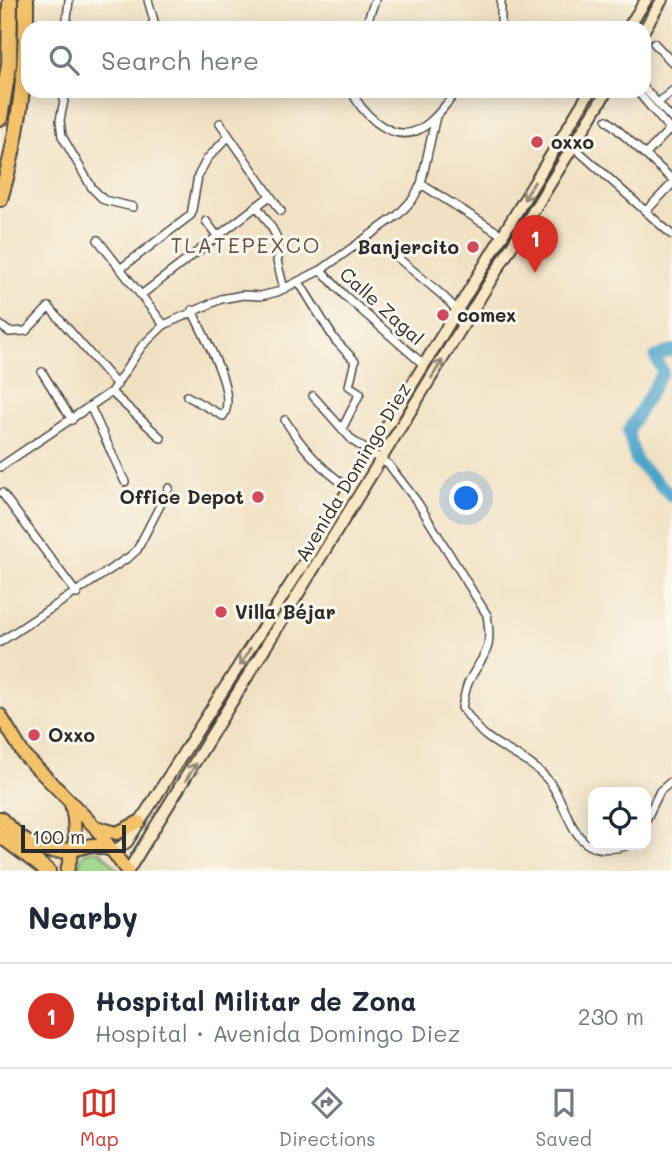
<!DOCTYPE html>
<html lang="en">
<head>
<meta charset="utf-8">
<style>
  body { margin:0; font-family:Mali,sans-serif; background:#f6f6f7; color:#1f2937 }
  .controls { position:absolute; right:21px; bottom:21px; display:grid; overflow:hidden; border-radius:14px; box-shadow:0 4px 18px #0003 }
  .controls button { width:63px; height:63px; display:grid; place-items:center; padding:0; border:0; border-bottom:2px solid #e0e1e3; background:#fff; color:#1f2937; font:35px sans-serif }
  .scale { position:absolute; left:21px; bottom:18px; width:105px; box-sizing:border-box; padding-left:7px; border:4px solid #2b2b2b; border-top:0; font-size:19px; line-height:24px; white-space:nowrap; color:#2b2b2b; -webkit-text-stroke:5px #fbf7ec; paint-order:stroke }
  .you { position:absolute; left:467px; top:499px; width:24px; height:24px; margin:-18px; border:5px solid #fff; border-radius:50%; background:#1a73e8; box-shadow:0 0 0 10px #1a73e833 }
  .badge { display:grid; place-items:center; width:46px; height:46px; border-radius:50%; background:#d93025; color:#fff; font-size:23px; font-weight:700 }
  .pin { position:absolute; translate:-50% -58px; filter:drop-shadow(0 2px 4px #0008) }
  .pin::after { content:''; position:absolute; top:37px; width:24px; height:21px; background:inherit; clip-path:polygon(0 0,100% 0,50% 100%) }
  .list { margin:0; padding:0; list-style:none }
  h2 { display:flex; justify-content:space-between; align-items:center; height:91px; margin:0; padding:0 28px; font-size:30px }
  h2 small { font-size:23px; font-weight:400; color:#747a83 }
  .list li { display:grid; grid-template-columns:46px 1fr auto; gap:21px; align-items:center; box-sizing:border-box; height:105px; padding:0 28px; border-top:2px solid #e0e1e3 }
  .list b { display:block; font-size:26px; white-space:nowrap }
  .list p { margin:0; font-size:23px; white-space:nowrap; color:#747a83 }
  .list em { font-size:23px; font-style:normal; color:#747a83 }
  .icon { flex:none; width:38px; height:38px; fill:none; stroke:currentColor; stroke-width:2; stroke-linecap:round; stroke-linejoin:round }
  .map { position:relative; flex:none; width:672px; height:871px; overflow:hidden }
  .search { position:absolute; background:#fff; box-shadow:0 4px 18px #0003; left:21px; right:21px; top:21px; height:77px; display:flex; align-items:center; gap:18px; box-sizing:border-box; padding:0 24px; border-radius:21px; color:#747a83; font-size:26px }
  .sheet { height:196px; background:#fff }
  nav { display:flex; justify-content:space-around; align-items:center; box-sizing:border-box; height:98px; border-top:2px solid #e0e1e3; background:#fff; font-size:19px; color:#747a83 }
  nav a { display:grid; justify-items:center; gap:4px }
  nav .on { color:#d93025 }
  .map>svg:first-child { display:block }
</style>
</head>
<body>
<div class="map">
<svg width="672" height="871" viewBox="0 0 672 871">
  <rect width="100%" height="100%" fill="#fbf7ec"/>
  <filter id="ink" filterUnits="userSpaceOnUse"><feTurbulence type="fractalNoise" baseFrequency=".0143" numOctaves="2"/><feDisplacementMap in="SourceGraphic" scale="14" xChannelSelector="R" yChannelSelector="G"/><feConvolveMatrix kernelMatrix="1 2 1 2 8 2 1 2 1" color-interpolation-filters="sRGB"/></filter>
  <filter id="wash" filterUnits="userSpaceOnUse"><feTurbulence type="fractalNoise" baseFrequency=".00686" numOctaves="4" result="noise"/><feDisplacementMap in="SourceGraphic" scale="28" xChannelSelector="R" yChannelSelector="G"/><feGaussianBlur stdDeviation="1.57" result="paint"/><feColorMatrix in="noise" values="0 0 0 0 0 0 0 0 0 0 0 0 0 0 0 0 0 1.4 0 .05"/><feComposite in="paint" operator="in"/></filter>
  <g filter="url(#wash)">
    <rect width="100%" height="100%" fill="#f1e1c3"/>
    <path fill="#9dd689" stroke="#64805a" stroke-width="2" d="M93 850 101 852 120 871H78C79 860 81 852 93 850Z"/>
    <g fill="none" stroke-linecap="round" stroke-linejoin="round">
      <path stroke="#4fa4cb" stroke-width="12" d="M672 350 655 357 663 372 628 431 636 461 672 497"/>
    </g>
  </g>
  <g filter="url(#ink)">
    <g fill="none" stroke-linecap="round" stroke-linejoin="round">
      <defs>
        <path id="street" d="M148 0 154 21 150 28
          M66 28 69 0
          M365 28 375 0
          M501 28V0
          M654 43 672 62
          M644 88 672 119
          M66 91 60 120 62 136 92 188 104 200 133 207
          M352 91C357 104 365 113 376 122 414 151 434 119 457 91
          M637 91 672 132
          M658 103 672 91
          M607 120 672 179
          M220 123 281 211
          M574 147 672 235
          M646 154 670 129
          M421 184 502 235
          M257 206C267 222 286 241 277 261L284 289
          M646 211 672 184
          M206 221 218 237
          M98 240 164 325
          M398 258 442 295 467 320
          M120 269 191 215 198 176 207 159 228 137
          M321 270 344 295 423 364
          M299 282 335 340 355 361 349 386 360 393 342 429
          M141 295 270 196
          M0 325 9 332 26 331 49 307 117 385
          M42 372 72 420
          M111 392 161 438
          M187 396 223 416C239 394 202 334 192 310
          M313 396 353 441 389 465 418 503 487 615C493 653 485 651 469 681 465 689 464 699 462 708 470 717 477 730 487 737 507 752 531 760 548 780 563 797 571 838 591 846 601 850 619 849 628 845
          M91 408 125 482
          M285 420C301 446 322 470 348 487
          M0 467 111 392 142 346 164 325 221 299 243 295 261 296 277 292 321 270 398 215 413 199 421 184 436 116
          M2 493 77 594
          M0 642 129 557 137 550 169 488
          M646 820 660 791 672 781"/>
        <path id="secondary" d="M628 28 646 0
          M644 30 662 0
          M112 850 119 848 127 842 302 566 590 91
          M128 871 607 91"/>
        <path id="primary" d="M0 715 24 755 95 827 127 871
          M95 827 117 833 139 822
          M73 850 91 845 112 850
          M67 871 75 839 74 819 71 803"/>
        <path id="highway" d="M0 118 9 65 10 0
          M0 199C20 134 27 68 26 0
          M0 819C28 846 32 853 73 850
          M0 835 48 871"/>
      </defs>
      <use href="#street" stroke="#494642" stroke-width="10"/>
      <use href="#secondary" stroke="#494642" stroke-width="14"/>
      <use href="#primary" stroke="#494642" stroke-width="16"/>
      <use href="#highway" stroke="#494642" stroke-width="18"/>
      <use href="#street" stroke="#fff" stroke-width="7"/>
      <use href="#secondary" stroke="#fae7c3" stroke-width="10"/>
      <use href="#primary" stroke="#f3c26a" stroke-width="12"/>
      <use href="#highway" stroke="#f3c26a" stroke-width="14"/>
    </g>
    <defs><path id="oneway-shaft" d="M-6 0H5M1.5-3L5.5 0L1.5 3" fill="none" stroke-width="1.6" stroke-linecap="round" stroke-linejoin="round" transform="scale(1.75)"/></defs>
    <g stroke="#928977">
      <use href="#oneway-shaft" transform="translate(529 191) rotate(121)"/>
      <use href="#oneway-shaft" transform="translate(437 369) rotate(-58)"/>
      <use href="#oneway-shaft" transform="translate(245 657) rotate(122)"/>
      <use href="#oneway-shaft" transform="translate(191 772) rotate(-59)"/>
    </g>
  </g>
  <g fill="#d1495b" stroke="#fbf7ec" stroke-width="2.5">
    <circle cx="537" cy="142" r="7"/>
    <circle cx="473" cy="247" r="7"/>
    <circle cx="443" cy="315" r="7"/>
    <circle cx="258" cy="497" r="7"/>
    <circle cx="221" cy="612" r="7"/>
    <circle cx="34" cy="735" r="7"/>
  </g>
  <g text-anchor="middle" stroke-width="6" stroke-linejoin="round" paint-order="stroke">
    <g font-size="19" font-weight="bold" fill="#2b2b2b" stroke="#fbf7ec" text-anchor="start">
      <text x="551" y="149">oxxo</text>
      <text x="459" y="254" text-anchor="end">Banjercito</text>
      <text x="457" y="322">comex</text>
      <text x="244" y="504" text-anchor="end">Office Depot</text>
      <text x="235" y="619">Villa Béjar</text>
      <text x="48" y="742">Oxxo</text>
    </g>
    <g font-size="19" fill="#2b2b2b" stroke="#fbf7ec">
      <text transform="translate(382 306) rotate(42)" y="7">Calle Zagal</text>
      <text transform="translate(353 472) rotate(-59)" y="7">Avenida Domingo Diez</text>
    </g>
    <g font-size="21" letter-spacing="2" fill="#685247" stroke="#fbf7ec">
      <text x="246" y="253">TLATEPEXCO</text>
    </g>
  </g>
</svg>
<div class="controls">
<button><svg class="icon" aria-label="locate" viewBox="0 0 24 24"><circle cx="12" cy="12" r="6"/><path d="M12 2v4M12 18v4M2 12h4M18 12h4"/></svg></button>
</div>
<div class="scale">100 m</div>
<div class="you"></div>
<div class="pin badge" style="left:535px;top:273px">1</div>
<div class="search"><svg class="icon" aria-label="search" viewBox="0 0 24 24"><circle cx="10" cy="10" r="6"/><path d="M15 15l6 6"/></svg>Search here</div>
</div>
<section class="sheet">
<h2>Nearby<small></small></h2>
<ul class="list">
<li><span class="badge">1</span><div><b>Hospital Militar de Zona</b><p>Hospital · Avenida Domingo Diez</p></div><em>230 m</em></li>
</ul>
</section>
<nav>
<a class="on"><svg class="icon" aria-label="map" viewBox="0 0 24 24"><path d="M3 6l6-2 6 2 6-2v14l-6 2-6-2-6 2zM9 4v14M15 6v14"/></svg>Map</a>
<a><svg class="icon" aria-label="directions" viewBox="0 0 24 24"><path d="M12 3l9 9-9 9-9-9zM9 14v-3h6M13 9l2 2-2 2"/></svg>Directions</a>
<a><svg class="icon" aria-label="saved" viewBox="0 0 24 24"><path d="M7 4h10v16l-5-4-5 4z"/></svg>Saved</a>
</nav>
</body>
</html>
